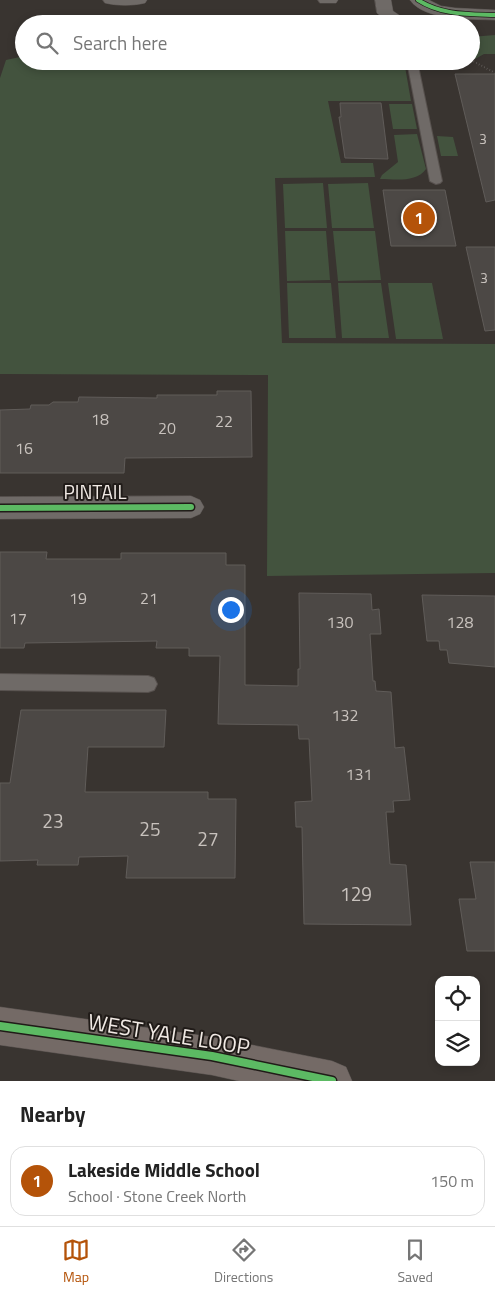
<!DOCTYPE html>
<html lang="en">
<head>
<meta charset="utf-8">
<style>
  body { margin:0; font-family:"Titillium Web",sans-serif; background:#f6f6f6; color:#222 }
  .controls { position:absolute; right:15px; bottom:15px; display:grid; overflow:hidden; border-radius:10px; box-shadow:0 2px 8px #0003 }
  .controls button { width:45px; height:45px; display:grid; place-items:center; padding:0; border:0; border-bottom:1px solid #e0e0e0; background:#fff; color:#222; font:25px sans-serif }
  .you { position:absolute; left:230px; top:609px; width:18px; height:18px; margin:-12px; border:4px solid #fff; border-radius:50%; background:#1a73e8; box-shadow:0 0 0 8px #1a73e833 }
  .badge { display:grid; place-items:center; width:32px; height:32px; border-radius:50%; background:#b45309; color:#fff; font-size:16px; font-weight:700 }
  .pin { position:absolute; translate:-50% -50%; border:2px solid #fff; box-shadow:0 1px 5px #0006 }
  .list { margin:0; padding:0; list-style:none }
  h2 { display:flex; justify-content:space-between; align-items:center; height:65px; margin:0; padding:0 20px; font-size:21px }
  h2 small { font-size:16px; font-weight:400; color:#767676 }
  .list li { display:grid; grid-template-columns:32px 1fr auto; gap:15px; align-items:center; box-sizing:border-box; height:70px; margin:0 10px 10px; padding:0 10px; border:1px solid #e0e0e0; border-radius:15px }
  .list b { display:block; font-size:19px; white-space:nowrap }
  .list p { margin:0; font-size:16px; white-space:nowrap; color:#767676 }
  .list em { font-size:16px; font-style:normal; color:#767676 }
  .icon { flex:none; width:28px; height:28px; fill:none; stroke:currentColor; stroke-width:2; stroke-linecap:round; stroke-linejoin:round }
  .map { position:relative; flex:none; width:495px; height:1081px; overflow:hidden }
  .search { position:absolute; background:#fff; box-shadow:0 2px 8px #0003; left:15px; right:15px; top:15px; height:55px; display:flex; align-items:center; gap:12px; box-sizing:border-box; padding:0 18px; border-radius:28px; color:#767676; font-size:19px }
  .sheet { height:145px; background:#fff }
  nav { display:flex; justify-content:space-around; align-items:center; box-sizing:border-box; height:70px; border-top:1px solid #e0e0e0; background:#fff; font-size:14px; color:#767676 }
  nav a { display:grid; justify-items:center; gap:2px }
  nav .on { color:#b45309 }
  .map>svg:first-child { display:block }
</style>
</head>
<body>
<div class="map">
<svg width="495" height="1081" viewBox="0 0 495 1081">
  <rect width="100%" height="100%" fill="#393430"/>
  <path fill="#43533e" d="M495 35V54H484L475 59 471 58V37Z
    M20 57H24V61H404L411 101H328L341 163H373L375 177 275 178 282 343 495 344V573L267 576 268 375 0 374V78L6 60Z
    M389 104H412L417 129H393Z
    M417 134 426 169C416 183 395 179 380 179L382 175 398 162 394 135Z
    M437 136 453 137 458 156H441Z
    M323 183 327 228H285L283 184Z
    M368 183 374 228H332L328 184Z
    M285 231H326L330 280 287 281Z
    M333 231H375L381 280 338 281Z
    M287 283H331L336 338H289Z
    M338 283H381L389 338H342Z
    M388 283H432L443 339H396Z"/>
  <path fill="#4c4845" stroke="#605c59" d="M455 74H495V200L486 202Z
    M340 103H381L388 159 345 158 339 117H341Z
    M383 190H445L456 246H391Z
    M466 247H495V330L485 331Z
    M217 391H251L252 457 125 458 124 473H0V410L30 409 31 405H49L53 402H78L79 397 157 398V395H217Z
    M0 552H47L46 559H121V553H226V565H245V685L298 686V669H300L299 593 371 594 372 610 379 609 381 634H370L373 681H375L376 691 391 692 395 748 404 747 410 800 393 801 394 812H386L390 864 406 865 411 925 304 924 302 827H296L295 802 312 801 309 739H299L298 725 218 724 220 656H189V648H156L157 641 25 643 24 648H0Z
    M422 595 495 596V667L449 663 447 650H440L439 641H427Z
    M21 710H166L164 747H88L85 792H208V799H236L235 878H126L128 856 79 857 78 865H37L38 860 0 861V783H10Z
    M470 862H495V951H467L459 899H476Z"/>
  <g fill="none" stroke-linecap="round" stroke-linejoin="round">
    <defs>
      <path id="service" d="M407 61H417L442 181 440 183 436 184 430 181Z
        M0 674 148 676 154 678 157 684 154 690 148 692 0 690Z"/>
      <path id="minor" d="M103 0H147L145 3C133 6 117 6 105 3Z
        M318 0H338L336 3H320Z
        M191 496 200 500 204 507 200 514 191 518 0 519V497Z"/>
      <path id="tertiary" d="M375 0H391L393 11 412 24H390L377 13Z
        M410 0H429L441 6 455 8 495 10V20C472 19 424 21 410 0Z"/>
      <path id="secondary" d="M0 1007 212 1037 332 1061 346 1067 352 1081H239L212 1075 0 1045Z"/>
    </defs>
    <use href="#service" stroke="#57514e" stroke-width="2"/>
    <use href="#minor" stroke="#57514e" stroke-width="1"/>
    <use href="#tertiary" stroke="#57514e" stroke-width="1"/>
    <use href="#secondary" stroke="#57514e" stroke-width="1"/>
    <path stroke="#726e6c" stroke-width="2" stroke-dasharray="0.5 2.5" stroke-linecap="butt" d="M471 60 495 73"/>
    <use href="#service" fill="#6f6a67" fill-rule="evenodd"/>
    <use href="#minor" fill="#6f6a67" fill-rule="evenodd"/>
    <use href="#tertiary" fill="#6f6a67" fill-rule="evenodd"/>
    <use href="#secondary" fill="#746a66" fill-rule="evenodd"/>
    <defs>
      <path id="cycleway-far2" d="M418 0C441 15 468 14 495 15"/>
      <path id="cycleway-far1" d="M0 508 191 507"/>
      <path id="cycleway" d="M0 1026 212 1056 332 1081"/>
    </defs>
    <use href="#cycleway-far2" stroke="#201b18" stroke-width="5.5"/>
    <use href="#cycleway-far1" stroke="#201b18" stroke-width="9"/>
    <use href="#cycleway" stroke="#201b18" stroke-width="11"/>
    <use href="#cycleway-far2" stroke="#5cba63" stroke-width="4"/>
    <use href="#cycleway-far1" stroke="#5cba63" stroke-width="6"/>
    <use href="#cycleway" stroke="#5cba63" stroke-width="8"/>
  </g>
  <g text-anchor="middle" stroke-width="4" stroke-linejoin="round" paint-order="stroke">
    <g font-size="14" fill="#c8c2bd">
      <text x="483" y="144">3</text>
      <text x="484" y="283">3</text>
    </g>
    <g font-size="16" fill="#c8c2bd">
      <text x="100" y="425">18</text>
      <text x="224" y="427">22</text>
      <text x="167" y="434">20</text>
      <text x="24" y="454">16</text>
      <text x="78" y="604">19</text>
      <text x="149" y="604">21</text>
      <text x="18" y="624">17</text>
      <text x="340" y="628">130</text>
      <text x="460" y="628">128</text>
      <text x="345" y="721">132</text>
      <text x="359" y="780">131</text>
    </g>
    <g font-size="19" fill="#f1eae5" stroke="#201b18">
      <text x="95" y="499">PINTAIL</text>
    </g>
    <g font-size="19" fill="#c8c2bd">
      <text x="53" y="828">23</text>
      <text x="150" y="836">25</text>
      <text x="208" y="846">27</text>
      <text x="356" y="901">129</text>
    </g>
    <g font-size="22" fill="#f1eae5" stroke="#201b18">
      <text transform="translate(169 1034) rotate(9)" y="8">WEST YALE LOOP</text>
    </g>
  </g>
</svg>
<div class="controls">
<button><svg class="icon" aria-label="locate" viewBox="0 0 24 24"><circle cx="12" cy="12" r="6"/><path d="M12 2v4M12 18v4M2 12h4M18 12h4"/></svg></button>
<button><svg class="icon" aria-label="layers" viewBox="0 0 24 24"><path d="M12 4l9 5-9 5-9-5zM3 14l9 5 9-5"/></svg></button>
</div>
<div class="you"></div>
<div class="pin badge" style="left:419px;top:218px">1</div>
<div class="search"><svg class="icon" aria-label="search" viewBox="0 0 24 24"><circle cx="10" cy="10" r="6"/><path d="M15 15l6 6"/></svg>Search here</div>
</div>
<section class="sheet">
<h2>Nearby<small></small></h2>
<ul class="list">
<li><span class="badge">1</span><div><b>Lakeside Middle School</b><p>School · Stone Creek North</p></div><em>150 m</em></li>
</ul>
</section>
<nav>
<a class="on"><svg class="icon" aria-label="map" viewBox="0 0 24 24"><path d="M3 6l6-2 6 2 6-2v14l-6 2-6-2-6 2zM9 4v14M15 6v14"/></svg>Map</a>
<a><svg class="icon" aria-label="directions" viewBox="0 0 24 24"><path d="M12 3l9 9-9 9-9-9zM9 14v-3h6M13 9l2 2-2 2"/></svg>Directions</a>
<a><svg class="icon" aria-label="saved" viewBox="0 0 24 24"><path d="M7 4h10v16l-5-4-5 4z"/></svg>Saved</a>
</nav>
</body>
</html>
